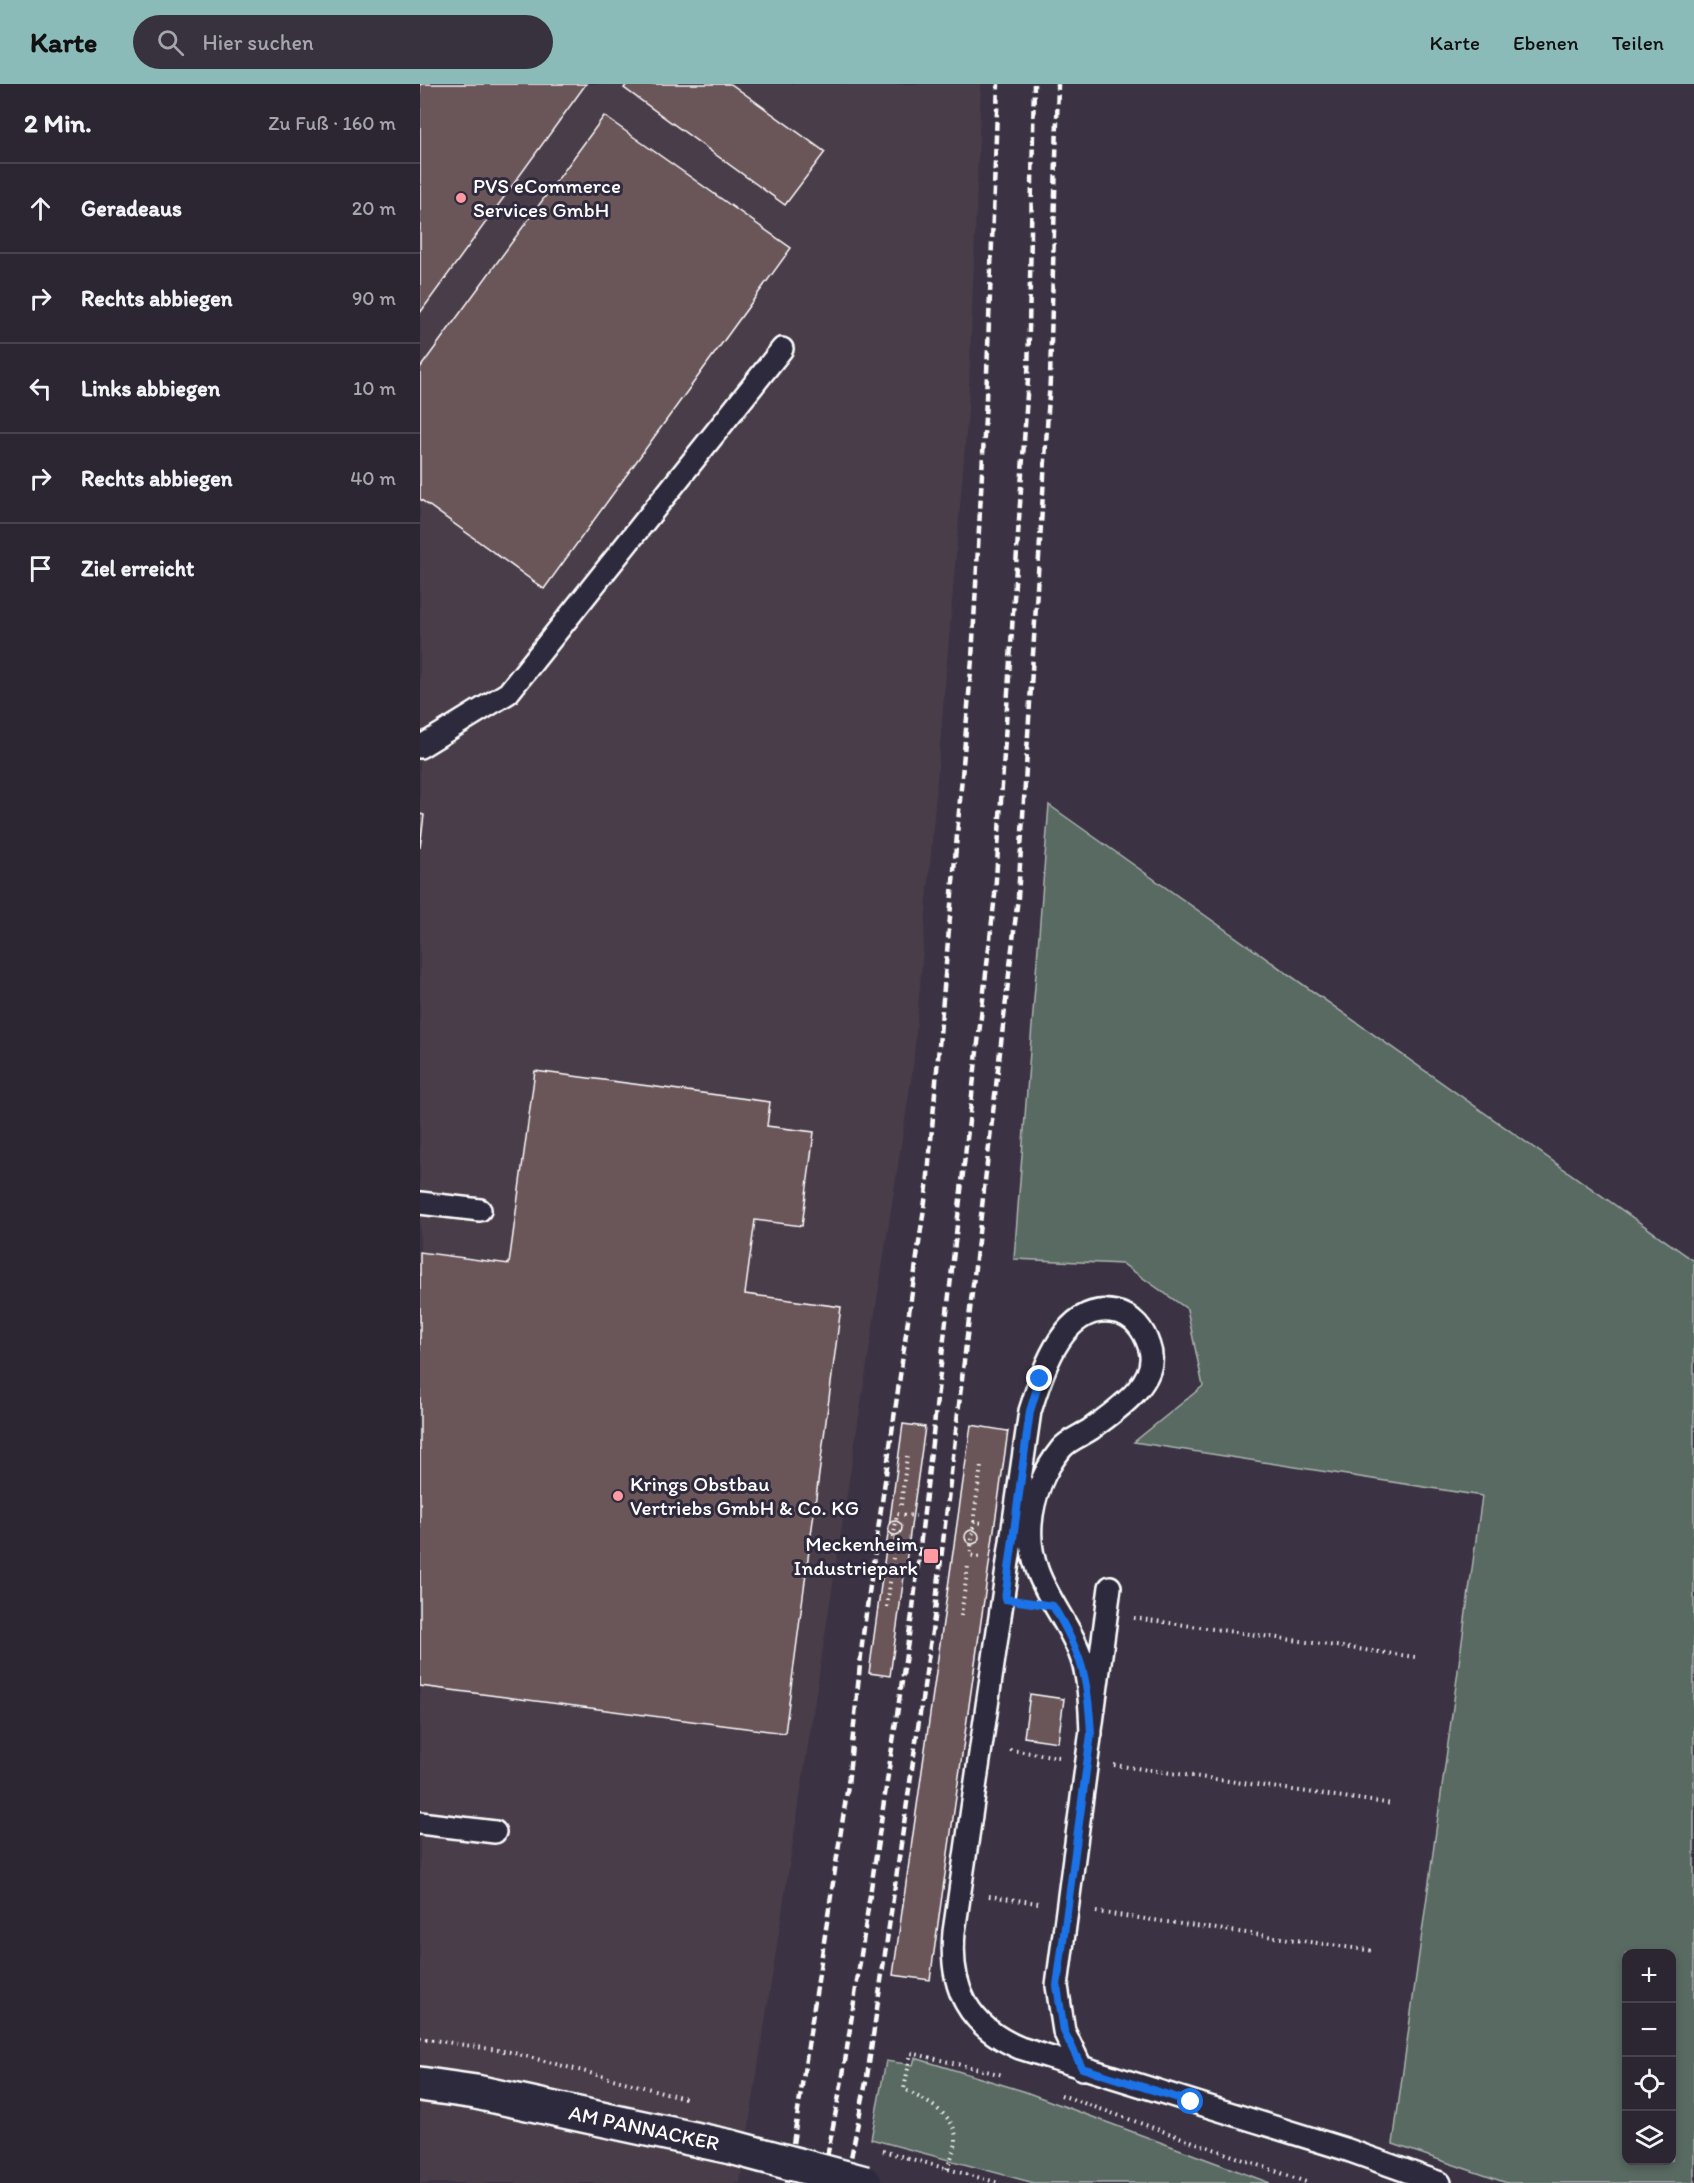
<!DOCTYPE html>
<html lang="de">
<head>
<meta charset="utf-8">
<style>
  body { margin:0; font-family:Itim,sans-serif; background:#38323e; color:#f1f3f6 }
  .controls { position:absolute; right:18px; bottom:18px; display:grid; overflow:hidden; border-radius:12px; box-shadow:0 3px 9px #0003 }
  .controls button { width:54px; height:54px; display:grid; place-items:center; padding:0; border:0; border-bottom:2px solid #48434d; background:#2c2632; color:#f1f3f6; font:30px sans-serif }
  .stop { position:absolute; width:18px; height:18px; margin:-14px; border:4px solid #1a73e8; border-radius:50%; background:#fff }
  .stop.end { background:#1a73e8; border-color:#fff; box-shadow:0 2px 6px #0008 }
  .list { margin:0; padding:0; list-style:none }
  h2 { display:flex; justify-content:space-between; align-items:center; height:78px; margin:0; padding:0 24px; font-size:26px }
  h2 small { font-size:20px; font-weight:400; color:#a6a5ac }
  .list li { display:grid; grid-template-columns:39px 1fr auto; gap:18px; align-items:center; box-sizing:border-box; height:90px; padding:0 24px; border-top:2px solid #48434d }
  .list b { display:block; font-size:22px; white-space:nowrap }
  .list em { font-size:20px; font-style:normal; color:#a6a5ac }
  .icon { flex:none; width:33px; height:33px; fill:none; stroke:currentColor; stroke-width:2; stroke-linecap:round; stroke-linejoin:round }
  .map { position:relative; flex:none; width:1274px; height:2099px; overflow:hidden }
  header { display:flex; align-items:center; gap:36px; box-sizing:border-box; height:84px; padding:0 30px; background:#8bbbb9; color:#111 }
  header strong { font-size:28px }
  nav { display:flex; gap:33px; margin-inline-start:auto; font-size:21px }
  .search { width:420px; height:54px; background:#38323e; display:flex; align-items:center; gap:15px; box-sizing:border-box; padding:0 21px; border-radius:33px; color:#a6a5ac; font-size:22px }
  main { display:flex }
  aside { flex:1; background:#2c2632 }
  .map>svg:first-child { display:block }
</style>
</head>
<body>
<header>
<strong>Karte</strong>
<div class="search"><svg class="icon" aria-label="search" viewBox="0 0 24 24"><circle cx="10" cy="10" r="6"/><path d="M15 15l6 6"/></svg>Hier suchen</div>
<nav><a>Karte</a><a>Ebenen</a><a>Teilen</a></nav>
</header>
<main>
<aside>
<h2>2 Min.<small>Zu Fuß · 160 m</small></h2>
<ul class="list">
<li><svg class="icon" aria-label="ahead" viewBox="0 0 24 24"><path d="M12 20V5M6 11l6-6 6 6"/></svg><div><b>Geradeaus</b></div><em>20 m</em></li>
<li><svg class="icon" aria-label="right" viewBox="0 0 24 24"><path d="M7 20v-9h11M14 6l5 5-5 5"/></svg><div><b>Rechts abbiegen</b></div><em>90 m</em></li>
<li><svg class="icon" aria-label="left" viewBox="0 0 24 24"><path d="M17 20v-9H6M10 6l-5 5 5 5"/></svg><div><b>Links abbiegen</b></div><em>10 m</em></li>
<li><svg class="icon" aria-label="right" viewBox="0 0 24 24"><path d="M7 20v-9h11M14 6l5 5-5 5"/></svg><div><b>Rechts abbiegen</b></div><em>40 m</em></li>
<li><svg class="icon" aria-label="arrive" viewBox="0 0 24 24"><path d="M6 21V4h12l-3 4 3 4H6"/></svg><div><b>Ziel erreicht</b></div></li>
</ul>
</aside>
<div class="map">
<svg width="1274" height="2099" viewBox="0 0 1274 2099">
  <rect width="100%" height="100%" fill="#3b3343"/>
  <filter id="ink" filterUnits="userSpaceOnUse"><feTurbulence type="fractalNoise" baseFrequency=".0167" numOctaves="2"/><feDisplacementMap in="SourceGraphic" scale="12" xChannelSelector="R" yChannelSelector="G"/><feConvolveMatrix kernelMatrix="1 2 1 2 8 2 1 2 1" color-interpolation-filters="sRGB"/></filter>
  <g filter="url(#ink)">
    <path fill="#493d4a" d="M0 0H561L548 326 493 984 320 2099H0Z"/>
    <path fill="#586a62" stroke="#acb4b0" stroke-width="1.5" fill-rule="evenodd" d="M629 721 1274 1177V2099H1087L973 2060 1062 1412 714 1358 783 1302 767 1225 703 1180 594 1175ZM1206 1870H1252V2076H1206Z
      M495 1974 603 2007 850 2099H614L451 2055 466 1977 493 1981Z"/>
    <path fill="#6a5559" stroke="#fff" stroke-width="1.5" d="M0 0H166L0 229Z
      M207 0H311L405 68 365 121 204 4Z
      M184 32 371 164 124 505 0 415V284Z
      M0 730 4 731 0 764Z
      M115 987 350 1018 347 1042 394 1048 382 1142 335 1136 325 1210 421 1223 365 1649 0 1602V1168L89 1180Z
      M483 1340 505 1343 470 1592 449 1589Z
      M551 1341 588 1347 510 1896 473 1891Z
      M468 1444a7 7 0 1 1 14 0a7 7 0 1 1-14 0Z
      M545 1453a7 7 0 1 1 14 0a7 7 0 1 1-14 0Z
      M610 1610 644 1615 638 1658 604 1653Z"/>
    <g fill="none" stroke-linecap="round" stroke-linejoin="round">
      <defs>
        <path id="lane" d="M0 663 88 609 362 265
          M0 1119 60 1126
          M671 1650C670 1628 670 1604 664 1582 650 1531 606 1499 611 1440 613 1413 624 1386 641 1365 648 1356 661 1352 671 1345 695 1327 742 1297 729 1262 724 1246 713 1231 696 1228 643 1216 622 1290 610 1327L534 1848C529 1904 548 1942 600 1964L925 2065 1020 2099
          M0 1739 75 1748
          M662 1985 644 1947 637 1902 690 1503"/>
        <path id="secondary" d="M0 2000 56 2008 311 2063"/>
      </defs>
      <use href="#lane" stroke="#fff" stroke-width="26"/>
      <use href="#secondary" stroke="#fff" stroke-width="38"/>
      <path stroke="#fff" stroke-width="4" stroke-dasharray="1.5 4.5" stroke-linecap="butt" d="M481 1421 487 1372
        M554 1432 561 1382
        M493 1460 473 1457 477 1430 496 1432
        M559 1473 550 1471 554 1438 564 1439
        M467 1523 473 1474
        M541 1532 548 1482
        M714 1534 995 1573
        M590 1666 639 1673
        M694 1681 973 1720
        M569 1812 618 1819
        M676 1828 954 1867
        M0 1954 90 1968 265 2014
        M641 2011 889 2099
        M488 2074 579 2099
        M527 2085C530 2076 535 2066 536 2057 537 2030 503 2016 484 2005L491 1969 583 1991"/>
      <use href="#lane" stroke="#2f2a3d" stroke-width="21"/>
      <use href="#secondary" stroke="#2f2a3d" stroke-width="33"/>
      <path stroke="#fff" stroke-width="4.5" stroke-dasharray="9 4.5" stroke-linecap="butt" d="M367 2099 428 1701 443 1551 507 1103 552 575 566 315 578 0
        M402 2099 423 1991 493 1524 575 811 608 295 614 0
        M426 2099 447 1993 515 1527 598 813 630 295 638 0"/>
      <defs>
        <path id="secondary-bridge" d="M311 2063 445 2099"/>
      </defs>
      <use href="#secondary-bridge" stroke="#fff" stroke-width="38" stroke-linecap="butt"/>
      <path stroke="#fff" stroke-width="4" stroke-dasharray="1.5 4.5" stroke-linecap="butt" d="M463 2067 488 2074"/>
      <use href="#secondary-bridge" stroke="#2f2a3d" stroke-width="33"/>
    </g>
  </g>
  <g fill="none" stroke-linecap="round" stroke-linejoin="round" filter="url(#ink)">
    <path stroke="#1a73e8" stroke-width="8" d="M620 1295 610 1327 585 1515 633 1522C662 1570 668 1594 671 1650L637 1902 644 1947 662 1984 771 2018"/>
  </g>
  <g fill="#ff9aa2" stroke="#2f2a3d" stroke-width="2">
    <circle cx="41" cy="114" r="6"/>
    <circle cx="198" cy="1412" r="6"/>
    <rect x="503" y="1464" width="16" height="16" rx="3"/>
  </g>
  <g text-anchor="middle" stroke-width="6" stroke-linejoin="round" paint-order="stroke">
    <g font-size="21" fill="#fff" stroke="#2f2a3d" text-anchor="start">
      <text x="53" y="109">PVS eCommerce<tspan x="53" dy="24">Services GmbH</tspan></text>
      <text x="210" y="1407">Krings Obstbau<tspan x="210" dy="24">Vertriebs GmbH &amp; Co. KG</tspan></text>
      <text x="498" y="1467" text-anchor="end">Meckenheim<tspan x="498" dy="24">Industriepark</tspan></text>
    </g>
    <g font-size="21" fill="#fff" stroke="#2f2a3d">
      <text transform="translate(224 2044) rotate(12)" y="7">AM PANNACKER</text>
    </g>
  </g>
</svg>
<div class="controls">
<button>+</button>
<button>−</button>
<button><svg class="icon" aria-label="locate" viewBox="0 0 24 24"><circle cx="12" cy="12" r="6"/><path d="M12 2v4M12 18v4M2 12h4M18 12h4"/></svg></button>
<button><svg class="icon" aria-label="layers" viewBox="0 0 24 24"><path d="M12 4l9 5-9 5-9-5zM3 14l9 5 9-5"/></svg></button>
</div>
<div class="stop" style="left:771px;top:2018px"></div>
<div class="stop end" style="left:620px;top:1295px"></div>
</div>
</main>
</body>
</html>
